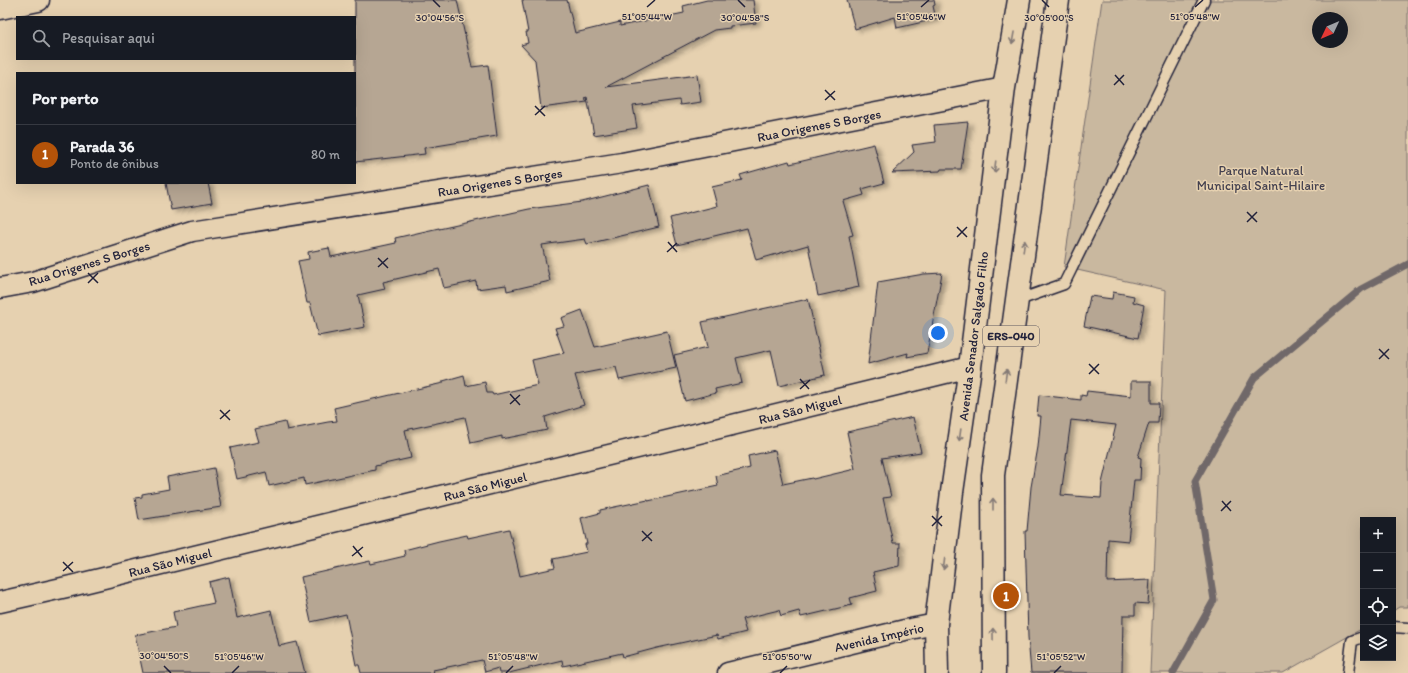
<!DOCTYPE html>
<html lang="pt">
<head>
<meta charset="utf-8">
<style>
  body { margin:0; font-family:Itim,sans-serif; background:#242831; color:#f1f3f6 }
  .controls { position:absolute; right:12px; bottom:12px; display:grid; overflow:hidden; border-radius:0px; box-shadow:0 4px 16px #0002 }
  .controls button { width:36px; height:36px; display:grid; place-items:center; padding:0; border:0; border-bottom:1px solid #363941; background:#171b24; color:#f1f3f6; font:20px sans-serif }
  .compass { position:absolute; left:1312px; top:12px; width:36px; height:36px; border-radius:50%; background:#171b24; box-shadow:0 4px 16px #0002; rotate:226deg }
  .you { position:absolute; left:938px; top:333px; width:14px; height:14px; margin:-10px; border:3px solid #fff; border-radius:50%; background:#1a73e8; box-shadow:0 0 0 6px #1a73e833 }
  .badge { display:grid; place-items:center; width:26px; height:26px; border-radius:50%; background:#b45309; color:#fff; font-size:13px; font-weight:700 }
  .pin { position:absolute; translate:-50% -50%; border:2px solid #fff; box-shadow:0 1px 4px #0006 }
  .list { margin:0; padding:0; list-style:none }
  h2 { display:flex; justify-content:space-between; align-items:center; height:52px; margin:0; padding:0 16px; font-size:17px }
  h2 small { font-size:13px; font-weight:400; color:#9ea1a6 }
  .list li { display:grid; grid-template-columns:26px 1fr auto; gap:12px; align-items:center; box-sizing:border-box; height:60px; padding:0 16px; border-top:1px solid #363941 }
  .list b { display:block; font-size:15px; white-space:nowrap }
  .list p { margin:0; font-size:13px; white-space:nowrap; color:#9ea1a6 }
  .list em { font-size:13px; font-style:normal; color:#9ea1a6 }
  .icon { flex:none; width:22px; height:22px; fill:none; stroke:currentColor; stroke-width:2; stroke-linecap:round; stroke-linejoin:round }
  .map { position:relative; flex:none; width:1408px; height:673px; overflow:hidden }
  .search { position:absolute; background:#171b24; box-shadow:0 4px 16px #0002; left:16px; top:16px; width:340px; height:44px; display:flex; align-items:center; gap:10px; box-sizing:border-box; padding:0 14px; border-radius:0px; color:#9ea1a6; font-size:15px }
  .panel { position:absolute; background:#171b24; box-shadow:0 4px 16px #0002; left:16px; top:72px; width:340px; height:112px; border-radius:0px }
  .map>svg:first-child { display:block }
</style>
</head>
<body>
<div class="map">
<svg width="1408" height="673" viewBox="0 0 1408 673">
  <defs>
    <filter id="shadow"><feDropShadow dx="4.5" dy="2.5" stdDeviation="2" flood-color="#0004"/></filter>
  </defs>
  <rect width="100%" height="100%" fill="#e6d1b0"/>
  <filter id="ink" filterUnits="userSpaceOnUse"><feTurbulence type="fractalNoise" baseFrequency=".025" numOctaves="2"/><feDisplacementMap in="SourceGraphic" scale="8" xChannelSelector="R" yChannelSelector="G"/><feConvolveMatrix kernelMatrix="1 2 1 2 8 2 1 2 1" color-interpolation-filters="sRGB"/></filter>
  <g filter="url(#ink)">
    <path fill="#c9b89f" stroke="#766d6d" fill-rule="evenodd" d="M1102 0H1408V607H1399L1393 611V520H1363V628L1283 673H1150L1166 290 1064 267ZM1318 18H1342V42H1318Z"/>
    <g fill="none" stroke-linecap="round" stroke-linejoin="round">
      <path stroke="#6f6769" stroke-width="7" d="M1173 673 1214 600 1195 481 1254 378 1361 289 1408 264"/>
    </g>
    <path fill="#b6a693" stroke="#22223b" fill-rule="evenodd" filter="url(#shadow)" d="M355 0H457L472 67 488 65 497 136 424 148 425 154 355 162Z
      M522 0H567L575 33 620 22V26L684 13 683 6 707 0H753L756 23 730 26V28L714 30 606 87 697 75 701 102 680 105 679 100 633 106 637 128 594 135 587 97 585 98 587 102 541 108 535 60 521 45 528 43 526 32H528Z
      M847 0H934L935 5 933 6 936 19 897 28 895 17 855 29Z
      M968 122 961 169H941L940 171 892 173 914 152 912 145 936 142 934 125Z
      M874 144 884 183 862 189 864 195 843 201 853 235 849 236 859 287 818 296 808 245 756 260 747 228 677 245 670 218 717 206 712 187 742 180 740 175 789 161 790 164Z
      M166 183H208L212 203 171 210Z
      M649 185 659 227 587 244 585 239 542 245 550 281 507 291 506 285 477 289 476 281 444 288 439 269 383 282 385 289 358 295 365 327 318 336 310 303H307L298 261 309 259 308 252 329 248 331 257 396 243 395 238 439 228V229L529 209 582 202Z
      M942 273 927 353 907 357 908 353 868 364 878 282 924 274Z
      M1113 292 1134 296 1133 302 1144 305 1138 338 1084 326 1090 296 1112 299Z
      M808 299 825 375 779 386 771 350 736 358 742 383 715 389 716 393 685 401 674 355 708 347 702 322Z
      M582 310 595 347 667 331 676 368 619 380 616 367 575 375 584 405 545 417 547 430 502 439V436L471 443 465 417 405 430 411 458 375 466V470L305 485 304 478 269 486 266 472 237 479 230 448 259 442 255 429 285 422 287 430 328 422 337 421 334 408 443 383V381L464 375 466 386 485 382 487 393H492L493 395 538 385 532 360 564 353 555 328 564 326 561 318Z
      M1131 381H1151V403H1159L1158 423H1149L1138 457 1141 458 1140 480H1134L1128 541 1108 539 1107 582 1150 580 1148 604 1135 603V615H1123L1122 673H1031L1028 637 1025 531H1027L1031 487 1038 447 1041 416H1037L1039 395 1081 400V395L1086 396 1087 391 1131 396ZM1071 420 1116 425 1102 483 1101 498 1061 495Z
      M913 417 921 452 882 458 891 497 883 498 893 543H900L899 566 873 572 877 591 850 598 852 605 801 617 799 611 781 616 779 610 742 619 746 632 718 639 717 635 657 648 623 657 622 653 563 666 562 660 509 673H499L498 668 485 672 482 660 433 670 434 673H361L359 665H356L346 614 311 622 301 577 370 561 371 564 405 556 404 550 439 541 467 535 468 538 509 529 520 576 555 568 553 559 587 552 585 544H587L581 518 600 513V510L648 500V501L718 486 716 476 750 468 748 456 775 450 783 484 812 478 813 479 855 469 847 432Z
      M214 468 221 507 139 520 135 498 142 497V494L169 489 167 477Z
      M229 577 237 618 271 610 279 646 297 642 305 673H143L135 635 176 627 173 612 214 603 209 582Z"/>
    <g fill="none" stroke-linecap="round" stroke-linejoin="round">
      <defs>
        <path id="lane" d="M1016 301 1064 284 1204 0
          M1393 627 1408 628
          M1348 673 1352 641 1363 637"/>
        <path id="street" d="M0 288 33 282 192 231 622 163 1004 88
          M0 602 71 586 970 367
          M728 673 905 630 936 624"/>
        <path id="secondary" d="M0 8 38 0"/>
        <path id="primary" d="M937 673 936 624 952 492 970 367 1004 88 1019 0
          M994 673 993 475 1058 0"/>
      </defs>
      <use href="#lane" stroke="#22223b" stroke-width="13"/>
      <use href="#street" stroke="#22223b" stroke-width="23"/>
      <use href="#secondary" stroke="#22223b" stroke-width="25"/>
      <use href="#primary" stroke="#22223b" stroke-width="25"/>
      <use href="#lane" stroke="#e6d1b0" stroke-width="10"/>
      <use href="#street" stroke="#e6d1b0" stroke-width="20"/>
      <use href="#secondary" stroke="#e6d1b0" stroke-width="22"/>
      <use href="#primary" stroke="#e6d1b0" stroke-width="22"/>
    </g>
    <defs><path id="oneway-shaft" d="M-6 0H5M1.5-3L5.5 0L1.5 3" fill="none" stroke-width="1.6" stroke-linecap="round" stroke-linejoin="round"/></defs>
    <g stroke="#847a76">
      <use href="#oneway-shaft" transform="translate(1013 38) rotate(100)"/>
      <use href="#oneway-shaft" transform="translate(995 167) rotate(97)"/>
      <use href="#oneway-shaft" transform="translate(1024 246) rotate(-82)"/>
      <use href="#oneway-shaft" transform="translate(1006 375) rotate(-82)"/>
      <use href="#oneway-shaft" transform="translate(960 435) rotate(98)"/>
      <use href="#oneway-shaft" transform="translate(993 504) rotate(-90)"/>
      <use href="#oneway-shaft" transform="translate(944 564) rotate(97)"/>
      <use href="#oneway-shaft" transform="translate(993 634) rotate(-91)"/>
    </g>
  </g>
  <path fill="none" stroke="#22223b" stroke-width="1.5" d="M433 0 440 7M738 0 745 7M1042 0 1049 7M647 7 655 0M921 7 929 0M1195 7 1203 0M1115 75 1124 85M1114 85 1124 75M825 90 835 100M825 100 835 91M535 106 545 116M535 115 545 106M1247 212 1257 222M1247 222 1257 212M957 227 967 237M957 237 967 227M668 242 677 252M667 252 677 243M378 258 388 268M378 267 388 258M88 273 98 283M88 283 98 273M1379 349 1389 359M1379 359 1389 349M1089 364 1099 374M1089 374 1099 364M800 379 809 389M800 389 810 380M510 394 520 405M510 404 520 395M220 410 230 420M220 419 230 410M1222 501 1231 511M1221 511 1231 501M932 516 942 526M932 526 942 516M642 531 652 541M642 541 652 532M353 546 362 557M352 556 363 547M63 562 73 572M63 571 73 562M164 666 171 673M232 673 239 666M506 673 513 666M780 673 787 666M1054 673 1061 666"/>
  <g text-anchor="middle" stroke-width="3" stroke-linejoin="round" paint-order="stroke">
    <rect fill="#e6d1b0" stroke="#5d565e" stroke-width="1" x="983" y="326" width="56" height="20" rx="3"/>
    <g font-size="12" font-weight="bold" fill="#22223b">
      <text x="1011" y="340">ERS-040</text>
    </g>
    <g font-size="13" fill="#22223b" stroke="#e6d1b0">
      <text transform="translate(819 125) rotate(-11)" y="5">Rua Origenes S Borges</text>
      <text transform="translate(500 182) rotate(-9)" y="5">Rua Origenes S Borges</text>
      <text transform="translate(89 263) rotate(-17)" y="5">Rua Origenes S Borges</text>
      <text transform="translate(973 336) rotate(-83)" y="5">Avenida Senador Salgado Filho</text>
      <text transform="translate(800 409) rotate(-14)" y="5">Rua São Miguel</text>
      <text transform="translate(485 486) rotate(-14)" y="5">Rua São Miguel</text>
      <text transform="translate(170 562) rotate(-14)" y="5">Rua São Miguel</text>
      <text transform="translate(879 637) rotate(-13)" y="5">Avenida Império</text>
    </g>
    <g font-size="13" fill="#43404f" stroke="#e6d1b0">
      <text x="1261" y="175">Parque Natural<tspan x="1261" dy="15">Municipal Saint-Hilaire</tspan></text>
    </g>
  </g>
  <g font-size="10" text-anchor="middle" fill="#22223b" stroke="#e6d1b0" stroke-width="3" stroke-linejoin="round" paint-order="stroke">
    <text x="647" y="20">51°05'44"W</text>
    <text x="921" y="20">51°05'46"W</text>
    <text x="1195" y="20">51°05'48"W</text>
    <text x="440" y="21">30°04'56"S</text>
    <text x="745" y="21">30°04'58"S</text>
    <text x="1049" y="21">30°05'00"S</text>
    <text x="164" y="659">30°04'50"S</text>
    <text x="239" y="660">51°05'46"W</text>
    <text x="513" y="660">51°05'48"W</text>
    <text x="787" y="660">51°05'50"W</text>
    <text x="1061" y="660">51°05'52"W</text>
  </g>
</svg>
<div class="controls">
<button>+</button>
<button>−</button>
<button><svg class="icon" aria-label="locate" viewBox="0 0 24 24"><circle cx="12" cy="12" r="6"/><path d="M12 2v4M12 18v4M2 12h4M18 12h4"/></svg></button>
<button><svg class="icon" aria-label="layers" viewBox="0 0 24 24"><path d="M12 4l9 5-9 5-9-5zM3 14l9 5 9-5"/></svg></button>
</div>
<svg class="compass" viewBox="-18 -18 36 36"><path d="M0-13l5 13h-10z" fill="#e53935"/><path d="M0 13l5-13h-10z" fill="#9ea1a6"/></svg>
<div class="you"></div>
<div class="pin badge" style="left:1006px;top:596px">1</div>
<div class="search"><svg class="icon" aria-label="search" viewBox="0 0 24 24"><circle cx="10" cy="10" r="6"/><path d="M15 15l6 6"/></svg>Pesquisar aqui</div>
<section class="panel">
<h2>Por perto<small></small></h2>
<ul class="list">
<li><span class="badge">1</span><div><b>Parada 36</b><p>Ponto de ônibus</p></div><em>80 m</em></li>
</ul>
</section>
</div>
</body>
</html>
